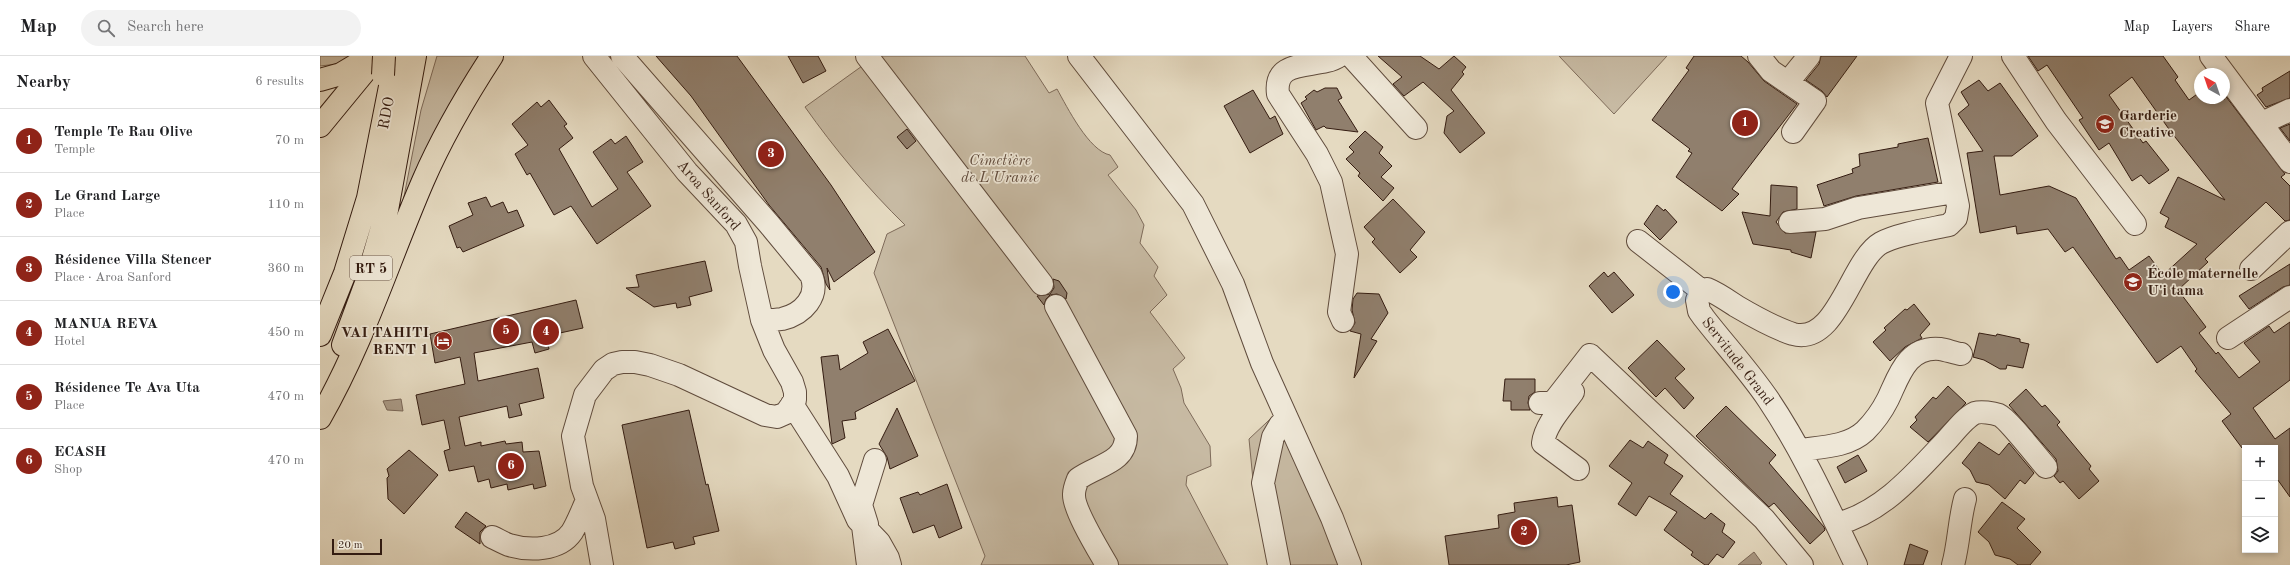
<!DOCTYPE html>
<html lang="en">
<head>
<meta charset="utf-8">
<style>
  body { margin:0; font-family:"Old Standard TT",serif; background:#f2f2f2; color:#202124 }
  .controls { position:absolute; right:12px; bottom:12px; display:grid; overflow:hidden; border-radius:0px; box-shadow:0 2px 6px #0003 }
  .controls button { width:36px; height:36px; display:grid; place-items:center; padding:0; border:0; border-bottom:1px solid #e0e0e0; background:#fff; color:#202124; font:20px sans-serif }
  .compass { position:absolute; left:1874px; top:12px; width:36px; height:36px; border-radius:50%; background:#fff; box-shadow:0 2px 6px #0003; rotate:320deg }
  .scale { position:absolute; left:12px; bottom:10px; width:50px; box-sizing:border-box; padding-left:4px; border:2px solid #341c11; border-top:0; font-size:11px; line-height:14px; white-space:nowrap; color:#341c11; -webkit-text-stroke:3px #eee7d7; paint-order:stroke }
  .you { position:absolute; left:1353px; top:236px; width:14px; height:14px; margin:-10px; border:3px solid #fff; border-radius:50%; background:#1a73e8; box-shadow:0 0 0 6px #1a73e833 }
  .badge { display:grid; place-items:center; width:26px; height:26px; border-radius:50%; background:#8f2418; color:#fff; font-size:13px; font-weight:700 }
  .pin { position:absolute; translate:-50% -50%; border:2px solid #fff; box-shadow:0 1px 4px #0006 }
  .list { margin:0; padding:0; list-style:none }
  h2 { display:flex; justify-content:space-between; align-items:center; height:52px; margin:0; padding:0 16px; font-size:17px }
  h2 small { font-size:13px; font-weight:400; color:#757577 }
  .list li { display:grid; grid-template-columns:26px 1fr auto; gap:12px; align-items:center; box-sizing:border-box; height:64px; padding:0 16px; border-top:1px solid #e0e0e0 }
  .list b { display:block; font-size:15px; white-space:nowrap }
  .list p { margin:0; font-size:13px; white-space:nowrap; color:#757577 }
  .list em { font-size:13px; font-style:normal; color:#757577 }
  .icon { flex:none; width:22px; height:22px; fill:none; stroke:currentColor; stroke-width:2; stroke-linecap:round; stroke-linejoin:round }
  .map { position:relative; flex:none; width:1970px; height:509px; overflow:hidden }
  header { display:flex; align-items:center; gap:24px; box-sizing:border-box; height:56px; padding:0 20px; background:#fff; border-bottom:1px solid #e0e0e0 }
  header strong { font-size:19px }
  nav { display:flex; gap:22px; margin-inline-start:auto; font-size:14px }
  .search { width:280px; height:36px; background:#f2f2f2; display:flex; align-items:center; gap:10px; box-sizing:border-box; padding:0 14px; border-radius:22px; color:#757577; font-size:15px }
  main { display:flex }
  aside { flex:1; background:#fff }
  .map>svg:first-child { display:block }
</style>
</head>
<body>
<header>
<strong>Map</strong>
<div class="search"><svg class="icon" aria-label="search" viewBox="0 0 24 24"><circle cx="10" cy="10" r="6"/><path d="M15 15l6 6"/></svg>Search here</div>
<nav><a>Map</a><a>Layers</a><a>Share</a></nav>
</header>
<main>
<aside>
<h2>Nearby<small>6 results</small></h2>
<ul class="list">
<li><span class="badge">1</span><div><b>Temple Te Rau Olive</b><p>Temple</p></div><em>70 m</em></li>
<li><span class="badge">2</span><div><b>Le Grand Large</b><p>Place</p></div><em>110 m</em></li>
<li><span class="badge">3</span><div><b>Résidence Villa Stencer</b><p>Place · Aroa Sanford</p></div><em>360 m</em></li>
<li><span class="badge">4</span><div><b>MANUA REVA</b><p>Hotel</p></div><em>450 m</em></li>
<li><span class="badge">5</span><div><b>Résidence Te Ava Uta</b><p>Place</p></div><em>470 m</em></li>
<li><span class="badge">6</span><div><b>ECASH</b><p>Shop</p></div><em>470 m</em></li>
</ul>
</aside>
<div class="map">
<svg width="1970" height="509" viewBox="0 0 1970 509">
  <rect width="100%" height="100%" fill="#e5dac1"/>
  <filter id="stains"><feTurbulence type="fractalNoise" baseFrequency=".005" numOctaves="4"/><feColorMatrix values="0 0 0 0 .2 0 0 0 0 .09 0 0 0 0 .02 0 0 0 .5 -.17"/></filter>
  <radialGradient id="worn" r=".72"><stop offset=".6" stop-color="#630" stop-opacity="0"/><stop offset="1" stop-color="#630" stop-opacity=".3"/></radialGradient>
  <path fill="#c7baa3" stroke="#7e6b5a" d="M0 0H33L17 8 0 10Z
    M117 0H164L79 166 101 54Z
    M556 0H705L729 37 737 33C747 51 769 95 790 99L798 111 788 119 816 154 824 169 820 187 838 211 834 220 847 239 830 256 865 302 853 313 861 332 864 347 890 390 891 410 867 420 866 429 908 509H661L665 500 554 217 567 178 585 169C548 133 514 92 485 51Z
    M1239 0H1347L1294 58Z
    M963 351 1031 509H957L933 424 929 383Z"/>
  <path fill="#a99985" stroke="#7a6757" d="M81 343 83 355 67 354 63 345Z
    M1434 496 1442 507 1440 509H1418Z"/>
  <path fill="#907f6d" stroke="#341c11" d="M336 0H417L511 129 555 196 514 226 507 212 510 234 506 228 501 211 449 149 371 40Z
    M468 0H498L506 15 483 27Z
    M1058 0H1100L1119 13 1134 0 1146 11 1142 16 1144 18 1131 34 1165 77 1140 97 1124 77 1127 60 1134 55 1103 26 1084 40 1073 28 1082 21Z
    M1374 0H1421L1428 6 1444 25 1477 48 1412 133 1419 138 1402 155 1356 121 1372 97 1368 95 1370 93 1332 64 1369 14 1366 12Z
    M1501 0H1537L1507 41 1502 35 1486 24 1499 8Z
    M1708 0H1843L1858 21 1855 24 1869 44 1880 36V42H1902L1904 44V38L1965 118 1961 121 1970 130V164L1965 165 1946 146 1885 203 1888 206 1858 234 1886 271 1879 277 1896 298 1898 296 1919 322 1940 306 1924 287 1949 270 1954 277 1970 266V324L1933 352 1955 383 1970 372V441L1955 420V392H1922L1902 365 1911 358 1875 315 1877 313 1861 290 1837 307 1753 191 1745 196 1728 173 1697 178 1696 170 1660 177 1647 97 1663 95 1638 58 1649 49 1641 36 1659 24 1668 35 1680 27 1718 80 1692 100H1674L1680 139 1729 130 1756 142 1796 203 1800 201 1809 214 1829 200 1843 219 1877 188 1845 171 1849 162 1840 157 1858 121 1905 144 1851 76 1812 21 1789 39 1823 87 1826 85 1849 114 1829 128 1821 119 1812 125 1789 87 1779 94 1759 64 1763 62 1727 9 1718 15Z
    M1970 15V42L1946 51 1937 39 1943 35 1942 32Z
    M1005 32H1017L1022 42 1018 44 1038 76 1006 72 1004 70 996 74 981 47 987 43 985 41 994 34 997 36Z
    M933 34 950 63 955 60 963 78 930 97 904 50Z
    M229 44 247 68 244 70 253 82 239 93 272 151 298 133 273 96 291 83 295 88 306 80 323 106 307 116 331 150 277 188 251 150 234 159 210 117 207 119 195 98 208 89 192 68 217 46 221 51Z
    M1970 68V85L1960 72Z
    M587 73 596 85 587 93 577 81Z
    M1045 75 1063 91 1059 97 1072 110 1061 121 1074 132 1063 145 1038 120 1040 117 1026 103 1034 96 1029 91Z
    M1608 82 1618 126 1536 140 1504 150 1497 129 1533 117 1532 113 1540 110 1539 98 1578 91V88Z
    M1451 129 1477 131V153L1463 156 1456 166 1465 177 1496 176 1491 202 1471 196V194L1433 188 1422 156 1450 160Z
    M166 141 171 151 183 146 188 157 197 154 204 170 143 196 140 191 137 192 129 170 153 159 148 147Z
    M1073 143 1105 176 1090 194 1097 201 1080 217 1052 186 1055 183 1044 171Z
    M1337 149 1344 155 1345 153 1357 166 1340 184 1324 168Z
    M385 205 392 235 369 241 371 249 357 252 356 247 334 251 306 232 319 231 316 219Z
    M1970 208V229L1963 231 1929 253 1919 240Z
    M1284 216 1288 221 1294 216 1314 239 1292 257 1269 230Z
    M733 223 739 225 747 237 746 243 737 238 730 239 726 243 724 249 717 240 730 238 734 232Z
    M1037 237 1059 238 1068 257 1051 283 1057 285 1034 322 1041 278 1030 275 1035 267 1032 254 1033 243Z
    M256 244 263 272 226 280 229 293 215 297 212 286 154 297 158 325 218 312 224 342 199 348 202 359 189 362 187 350 139 361 145 390 161 386V390L185 385 186 388 202 386 203 396 219 395 226 430 214 433 213 428 188 434 187 428 171 432 169 423 158 426 154 410 129 415 124 395 130 393 124 364 102 369 96 339 145 328 140 301 115 307 110 278Z
    M1594 248 1610 268 1600 279 1602 282 1585 291 1570 305 1553 286 1566 274 1564 272 1585 253 1587 254Z
    M568 273 595 325 535 356 536 363 522 365 525 382 512 388 501 301 518 299 520 314 548 297 543 286Z
    M1659 277 1676 280 1677 278 1700 283V286L1709 288 1703 312 1687 309 1686 313H1680L1664 304 1653 301Z
    M1337 284 1365 313 1355 322 1374 342 1364 353 1345 332 1336 341 1308 312Z
    M1185 323H1215V336L1209 340 1208 347 1210 354H1191V345H1183Z
    M1628 330 1646 347 1608 386 1590 371 1597 364 1595 361 1613 341 1616 343Z
    M1706 333 1722 351 1725 349 1740 366 1737 369 1771 410 1769 413 1779 425 1759 443 1743 425 1740 427 1734 420 1738 415 1736 403 1689 349Z
    M1406 350 1456 399 1449 407 1504 471 1505 474 1490 488 1454 447 1449 451 1376 380Z
    M577 352 598 400 570 413 567 401 559 388Z
    M369 354 386 429 388 428 399 475 373 481 375 488 355 493 353 486 327 492 302 369Z
    M1310 384 1323 392 1328 385 1348 399 1344 407 1363 420 1350 438 1385 463 1391 457 1405 468 1402 476 1415 486 1403 502 1397 498 1388 509H1385L1371 499 1373 496 1344 474 1357 456 1329 440 1316 460 1298 448 1312 427 1289 410Z
    M1659 386 1679 399 1689 387 1714 417 1705 428 1700 424 1685 443 1669 429 1656 426 1650 414 1642 407Z
    M89 394 118 419 84 458 68 443 67 422 69 420 67 413Z
    M1538 399 1547 415 1525 427 1517 411Z
    M627 428 642 472 619 482 614 469 593 477 580 442 598 436 600 439Z
    M1237 441 1238 451 1252 449 1260 506 1246 509H1129L1125 480 1179 472 1178 459 1195 456 1194 447Z
    M1682 446 1705 463 1697 472 1721 496 1710 509H1698L1690 503 1675 499 1669 486 1658 476Z
    M146 456 166 470 160 476V488L135 471Z
    M1590 488 1608 495 1603 509H1584Z"/>
  <g fill="none" stroke-linecap="round" stroke-linejoin="round">
    <defs>
      <path id="minor" d="M274 0 367 116 416 168 426 186 430 210 442 264 454 294 472 326 475 336V344L466 357 457 361 445 359 359 319 330 309 315 306H302L293 308 284 314 265 339 253 380 262 430 274 463 282 509
        M302 0 449 168 491 219C500 240 483 258 462 263 456 264 448 264 442 264
        M547 0 722 228
        M759 0 873 148 913 228 942 307 1012 462 1030 509
        M1019 0C998 14 953 0 958 38L997 98 1011 126 1027 198 1019 256 1023 265
        M1031 0 1096 72
        M1439 0 1451 15 1495 45 1473 76
        M1693 0 1736 65 1815 168
        M1891 0 1970 106
        M1468 26 1489 0
        M1942 67 1970 54
        M1470 166 1505 163 1538 152 1635 136
        M1318 185 1382 235
        M1931 213 1970 176
        M736 250 806 380C806 407 777 409 758 423 756 428 754 433 754 438 753 453 779 495 787 509
        M1908 282 1970 241
        M1253 336C1243 350 1225 369 1223 387L1258 413
        M1220 347H1230L1235 344 1270 299 1444 463 1482 509
        M472 348 518 420 538 464 559 486 568 502 570 509
        M1479 394C1501 391 1528 391 1545 375 1554 366 1562 355 1568 343 1579 320 1587 290 1620 293 1627 294 1634 297 1641 298
        M547 468 541 449 555 404
        M1517 468C1562 456 1593 420 1624 387 1633 378 1644 362 1655 357 1661 355 1673 357 1679 359 1688 363 1717 401 1726 411
        M543 470 548 509
        M172 481C177 483 183 487 189 489 209 495 239 495 252 476 258 466 262 455 267 444
        M959 509 943 427 953 381 960 369 966 363
        M1536 509C1509 453 1483 395 1448 343 1429 315 1405 289 1384 262L1379 255 1377 244 1382 235 1387 233C1397 237 1407 244 1416 250 1433 260 1454 272 1473 278 1517 290 1531 204 1561 187 1577 178 1610 173 1629 169L1636 162 1638 150 1617 47 1641 0
        M1633 509C1639 487 1639 465 1645 443"/>
      <path id="major" d="M0 70 46 14"/>
      <path id="highway" d="M0 24 21 18 51 0
        M0 279 25 217 48 142 76 0
        M23 289 46 227 67 154 95 0
        M0 362C44 285 68 206 103 125 122 81 146 40 172 0"/>
    </defs>
    <use href="#minor" stroke="#604c3d" stroke-width="24"/>
    <use href="#major" stroke="#341c11" stroke-width="24"/>
    <use href="#highway" stroke="#341c11" stroke-width="24"/>
    <use href="#minor" stroke="#eee7d7" stroke-width="22"/>
    <use href="#major" stroke="#e5dac1" stroke-width="22"/>
    <use href="#highway" stroke="#e5dac1" stroke-width="22"/>
    <defs>
      <path id="highway-bridge" d="M63 19 64 0"/>
    </defs>
    <use href="#highway-bridge" stroke="#341c11" stroke-width="24" stroke-linecap="butt"/>
    <use href="#highway-bridge" stroke="#e5dac1" stroke-width="22"/>
  </g>
  <defs>
    <symbol id="school-disc" viewBox="-11 -11 22 22"><circle r="9.5" fill="#8f2418" stroke="#eee7d7"/><path d="M0-5L7-2L0 1L-7-2ZM-4 1L0 2.5L4 1V4Q0 6-4 4Z" fill="#fff"/></symbol>
    <symbol id="hotel-disc" viewBox="-11 -11 22 22"><circle r="9.5" fill="#8f2418" stroke="#eee7d7"/><path d="M-6-4.5h1.5V1H6V5H4.5V3h-9V5H-6ZM-4 0a1.8 1.8 0 1 1 3.6 0ZM.5 0V-2.5h3Q6-2.5 6 0Z" fill="#fff"/></symbol>
  </defs>
  <g fill-rule="evenodd">
    <use href="#school-disc" x="1774" y="57" width="22" height="22"/>
    <use href="#school-disc" x="1802" y="215" width="22" height="22"/>
    <use href="#hotel-disc" x="112" y="274" width="22" height="22"/>
  </g>
  <g text-anchor="middle" stroke-width="3.5" stroke-linejoin="round" paint-order="stroke">
    <rect fill="#eee7d7" stroke="#6c594c" stroke-width="1" x="30" y="200" width="42" height="24" rx="3"/>
    <g font-size="14" font-weight="bold" fill="#341c11">
      <text x="51" y="217">RT 5</text>
    </g>
    <g font-size="15" fill="#341c11" stroke="#eee7d7">
      <text transform="translate(66 57) rotate(-79)" y="5">RDO</text>
      <text transform="translate(389 139) rotate(49)" y="5">Aroa Sanford</text>
      <text transform="translate(1418 305) rotate(52)" y="5">Servitude Grand</text>
    </g>
    <g font-size="15" font-weight="bold" fill="#341c11" stroke="#eee7d7" text-anchor="start">
      <text x="1799" y="64">Garderie<tspan x="1799" dy="17">Creative</tspan></text>
      <text x="1827" y="222">École maternelle<tspan x="1827" dy="17">U'i tama</tspan></text>
      <text x="109" y="281" text-anchor="end">VAI TAHITI<tspan x="109" dy="17">RENT 1</tspan></text>
    </g>
    <g font-size="15" font-style="italic" fill="#604b3d" stroke="#eee7d7">
      <text x="680" y="109">Cimetière<tspan x="680" dy="17">de L'Uranie</tspan></text>
    </g>
  </g>
  <rect width="100%" height="100%" filter="url(#stains)"/>
  <rect width="100%" height="100%" fill="url(#worn)"/>
</svg>
<div class="controls">
<button>+</button>
<button>−</button>
<button><svg class="icon" aria-label="layers" viewBox="0 0 24 24"><path d="M12 4l9 5-9 5-9-5zM3 14l9 5 9-5"/></svg></button>
</div>
<svg class="compass" viewBox="-18 -18 36 36"><path d="M0-13l5 13h-10z" fill="#e53935"/><path d="M0 13l5-13h-10z" fill="#757577"/></svg>
<div class="scale">20 m</div>
<div class="you"></div>
<div class="pin badge" style="left:1425px;top:67px">1</div>
<div class="pin badge" style="left:1204px;top:476px">2</div>
<div class="pin badge" style="left:451px;top:98px">3</div>
<div class="pin badge" style="left:226px;top:276px">4</div>
<div class="pin badge" style="left:186px;top:275px">5</div>
<div class="pin badge" style="left:191px;top:410px">6</div>
</div>
</main>
</body>
</html>
